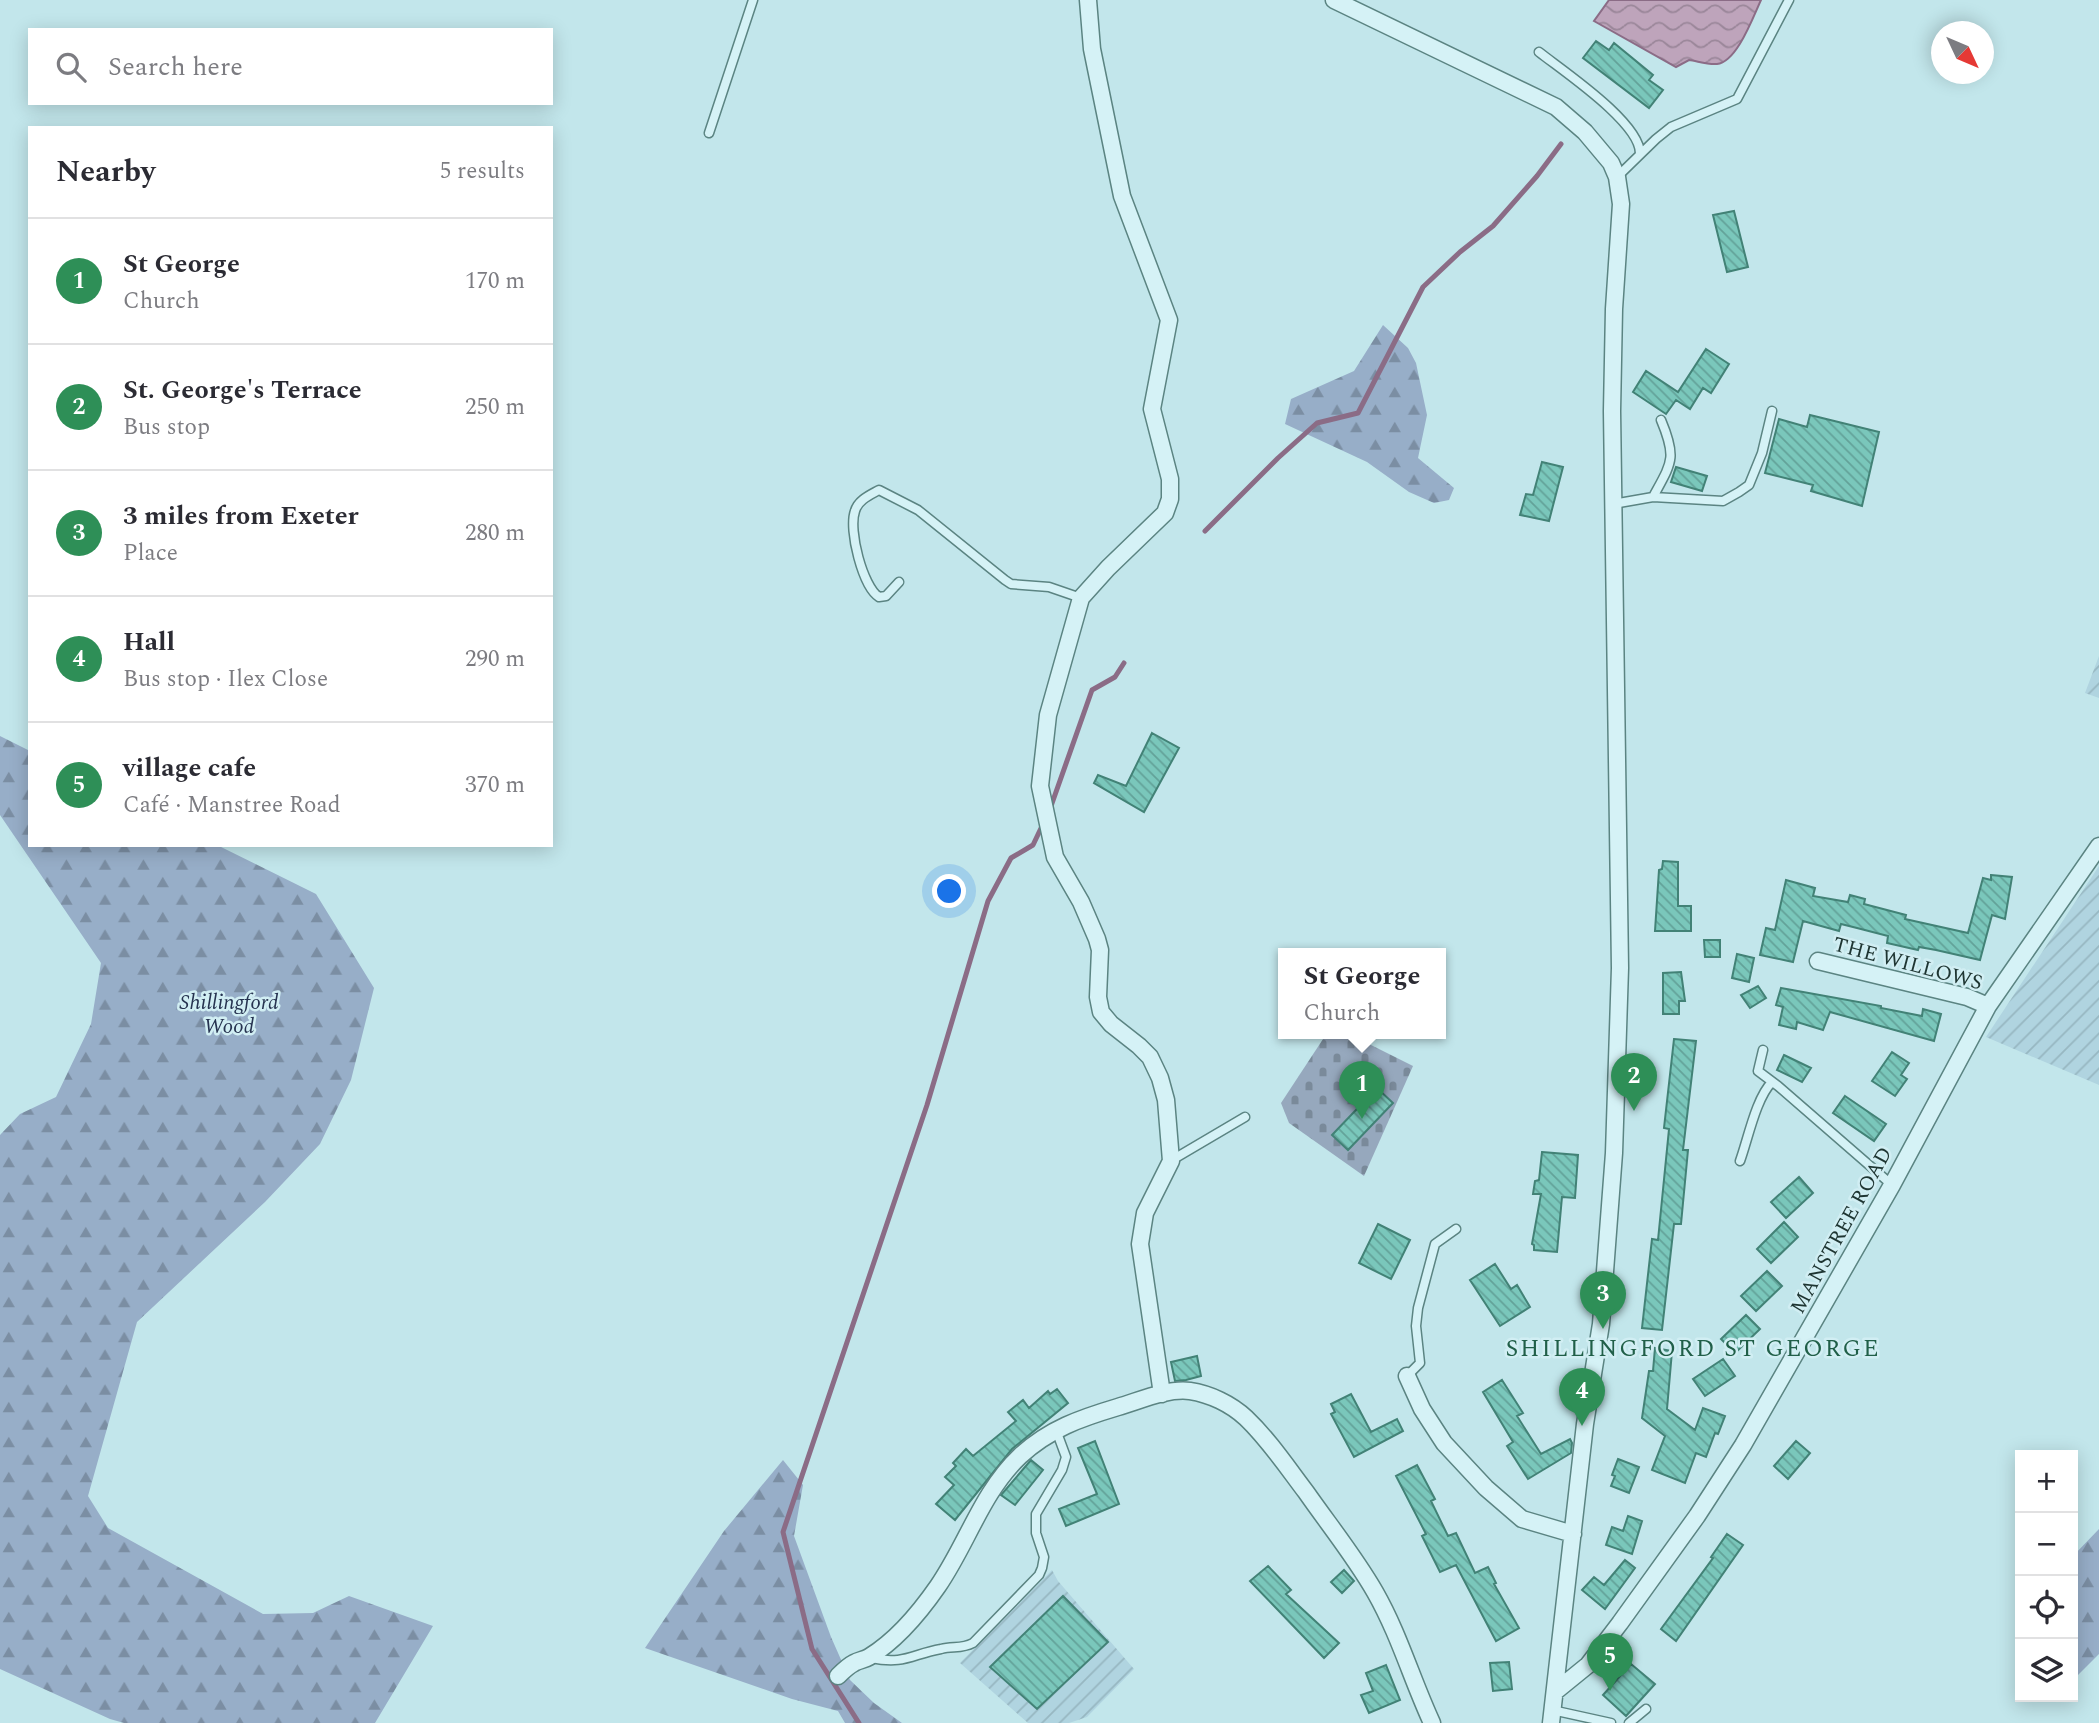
<!DOCTYPE html>
<html lang="en">
<head>
<meta charset="utf-8">
<style>
  body { margin:0; font-family:Spectral,serif; background:#f2f2f3; color:#2b2b33 }
  .controls { position:absolute; right:21px; bottom:21px; display:grid; overflow:hidden; border-radius:0px; box-shadow:0 4px 18px #0003 }
  .controls button { width:63px; height:63px; display:grid; place-items:center; padding:0; border:0; border-bottom:2px solid #e1e1e2; background:#fff; color:#2b2b33; font:35px sans-serif }
  .compass { position:absolute; left:1931px; top:21px; width:63px; height:63px; border-radius:50%; background:#fff; box-shadow:0 4px 18px #0003; rotate:134deg }
  .you { position:absolute; left:950px; top:892px; width:24px; height:24px; margin:-18px; border:5px solid #fff; border-radius:50%; background:#1a73e8; box-shadow:0 0 0 10px #1a73e833 }
  .badge { display:grid; place-items:center; width:46px; height:46px; border-radius:50%; background:#2e8f57; color:#fff; font-size:23px; font-weight:700 }
  .pin { position:absolute; translate:-50% -58px; filter:drop-shadow(0 2px 4px #0008) }
  .pin::after { content:''; position:absolute; top:37px; width:24px; height:21px; background:inherit; clip-path:polygon(0 0,100% 0,50% 100%) }
  .popup { position:absolute; left:1278px; top:948px; width:168px; height:91px; box-sizing:border-box; display:grid; place-content:center; border-radius:0px; background:#fff; filter:drop-shadow(0 2px 5px #0005); font-size:23px; white-space:nowrap; color:#7c7c81 }
  .popup b { font-size:26px; color:#2b2b33 }
  .popup::after { content:''; position:absolute; left:50%; top:100%; margin-left:-14px; border:14px solid transparent; border-top-color:#fff }
  .list { margin:0; padding:0; list-style:none }
  h2 { display:flex; justify-content:space-between; align-items:center; height:91px; margin:0; padding:0 28px; font-size:30px }
  h2 small { font-size:23px; font-weight:400; color:#7c7c81 }
  .list li { display:grid; grid-template-columns:46px 1fr auto; gap:21px; align-items:center; box-sizing:border-box; height:126px; padding:0 28px; border-top:2px solid #e1e1e2 }
  .list b { display:block; font-size:26px; white-space:nowrap }
  .list p { margin:0; font-size:23px; white-space:nowrap; color:#7c7c81 }
  .list em { font-size:23px; font-style:normal; color:#7c7c81 }
  .icon { flex:none; width:38px; height:38px; fill:none; stroke:currentColor; stroke-width:2; stroke-linecap:round; stroke-linejoin:round }
  .map { position:relative; flex:none; width:2099px; height:1723px; overflow:hidden }
  .search { position:absolute; background:#fff; box-shadow:0 4px 18px #0003; left:28px; top:28px; width:525px; height:77px; display:flex; align-items:center; gap:18px; box-sizing:border-box; padding:0 24px; border-radius:0px; color:#7c7c81; font-size:26px }
  .panel { position:absolute; background:#fff; box-shadow:0 4px 18px #0003; left:28px; top:126px; width:525px; height:721px; border-radius:0px }
  .map>svg:first-child { display:block }
</style>
</head>
<body>
<div class="map">
<svg width="2099" height="1723" viewBox="0 0 2099 1723">
  <defs>
    <pattern id="farmland-furrows" width="10" height="10" patternUnits="userSpaceOnUse" patternTransform="scale(1.75)"><rect width="10" height="10" fill="#b0d4e0"/><path d="M-1 1l2-2M0 10L10 0M9 11l2-2" fill="none" stroke="#97b7c1"/></pattern>
    <pattern id="forest-firs" width="22" height="20" patternUnits="userSpaceOnUse" patternTransform="scale(1.75)"><rect width="22" height="20" fill="#97aec8"/><path d="M5 1l3.5 6h-7zM16 11l3.5 6h-7z" fill="#7b8ea3"/></pattern>
    <pattern id="cemetery-stones" width="16" height="16" patternUnits="userSpaceOnUse" patternTransform="scale(1.75)"><rect width="16" height="16" fill="#96a8bd"/><path d="M2 7V4a2 2 0 0 1 4 0v3zM10 15v-3a2 2 0 0 1 4 0v3z" fill="#7a8a9a"/></pattern>
    <pattern id="water-waves" width="16" height="10" patternUnits="userSpaceOnUse" patternTransform="scale(1.75)"><rect width="16" height="10" fill="#bea4bb"/><path d="M0 5q4-4 8 0t8 0" fill="none" stroke="#9a8699"/></pattern>
    <pattern id="building-back-hatch" width="6" height="6" patternUnits="userSpaceOnUse" patternTransform="scale(1.75)"><rect width="6" height="6" fill="#7ac7bb"/><path d="M-1 5l2 2M0 0l6 6M5-1l2 2" fill="none" stroke="#63a299"/></pattern>
  </defs>
  <rect width="100%" height="100%" fill="#c2e6eb"/>
  <path fill="url(#farmland-furrows)" d="M2099 656V698L2085 693Z
    M2099 866V1085L1986 1037Z
    M1052 1570 1058 1581 1134 1669 1087 1717 1069 1723H1028L960 1663Z"/>
  <path fill="url(#forest-firs)" d="M1383 325 1408 348 1416 363 1427 415 1418 458 1454 488 1449 500 1434 503 1409 492 1367 462 1285 424 1291 399 1354 371Z
    M0 736 30 751V845H217L316 894 374 988 351 1080 320 1144 265 1202 137 1322 88 1496 108 1528 263 1614 313 1613 349 1596 433 1626 375 1723H124L110 1719 0 1669V1135L20 1114 56 1097 91 1024 101 963 0 815Z
    M783 1460 803 1485 794 1536 831 1637 850 1680 874 1703 902 1723H845L838 1711 792 1699 645 1648 724 1531Z
    M2099 1529V1654L2073 1680V1556Z"/>
  <path fill="url(#cemetery-stones)" d="M1327 1033H1347L1413 1066 1364 1176 1289 1123 1281 1103Z"/>
  <path fill="url(#water-waves)" stroke="#8b6c86" stroke-width="2" d="M1609 0H1761C1753 17 1737 62 1717 64 1708 65 1697 61 1689 60L1676 67 1594 21Z"/>
  <g fill="none" stroke-linecap="round" stroke-linejoin="round">
    <path stroke="#8b6c86" stroke-width="5" d="M1205 531 1278 458 1317 423 1358 413 1423 287 1460 252 1493 226 1537 176 1561 144
      M1050 809 1092 690 1115 677 1124 663
      M859 1723 812 1649 783 1532 927 1105 988 901 1011 858 1033 845 1043 824"/>
  </g>
  <path fill="url(#building-back-hatch)" stroke="#428276" stroke-width="2" d="M1596 41 1609 50 1614 43 1653 75 1649 80 1663 90 1649 108 1583 58Z
    M1734 211 1748 267 1727 272 1713 215Z
    M1706 349 1729 364 1711 393 1703 388 1690 409 1676 400 1666 414 1633 392 1646 371 1678 392Z
    M1810 415 1879 432 1862 506 1811 491 1813 485 1765 473 1779 419 1807 427Z
    M1542 462 1563 467 1549 521 1520 515 1526 494 1533 495Z
    M1676 467 1707 476 1702 491 1671 482Z
    M1152 733 1179 748 1144 812 1094 783 1098 775 1126 786Z
    M1663 861 1678 862V906H1691V931H1655L1659 870 1662 869Z
    M1991 875 2012 877 2005 919 1992 915 1980 960 1936 950 1919 947 1918 950 1887 943 1888 936 1857 928 1841 924 1839 931 1803 921 1793 962 1760 955 1766 928 1775 930 1786 880 1815 888 1813 896 1848 902 1850 895 1865 899 1864 904 1906 915 1905 919 1968 933 1983 878 1991 880Z
    M1704 940H1720V957H1705Z
    M1737 954 1754 958 1749 982 1732 978Z
    M1681 972 1685 1001H1679V1014H1663V973Z
    M1758 986 1766 998 1750 1008 1741 995Z
    M1781 988 1881 1006V1008L1922 1016 1923 1009 1941 1014 1934 1041 1830 1012 1823 1030 1797 1022 1796 1029 1779 1025 1783 1007 1776 1005Z
    M1674 1039 1696 1041 1683 1150H1688L1681 1224H1674L1662 1330 1642 1328 1652 1239 1658 1240 1669 1129 1664 1128Z
    M1892 1052 1909 1063 1901 1075 1907 1079 1895 1096 1872 1081Z
    M1784 1055 1811 1068 1802 1082 1777 1070Z
    M1377 1088 1393 1103 1348 1150 1332 1135Z
    M1845 1096 1886 1124 1874 1141 1833 1113Z
    M1542 1152 1578 1155 1575 1198 1562 1197 1557 1252 1534 1250V1245L1532 1244 1541 1194H1533L1535 1181 1539 1180Z
    M1799 1177 1813 1193 1786 1218 1771 1202Z
    M1784 1222 1798 1237 1771 1263 1757 1249Z
    M1378 1224 1410 1240 1391 1279 1359 1263Z
    M1495 1264 1511 1289 1517 1285 1530 1307 1500 1326 1470 1280Z
    M1767 1271 1782 1286 1756 1311 1741 1296Z
    M1746 1315 1760 1329 1735 1353 1721 1339Z
    M1655 1348 1672 1351 1667 1409 1695 1430 1703 1408 1725 1416 1718 1434 1715 1433 1706 1457 1696 1453 1685 1483 1652 1470 1665 1436 1642 1418 1649 1371H1653Z
    M1197 1356 1201 1376 1186 1380 1175 1381 1171 1362Z
    M1723 1359 1735 1376 1705 1396 1693 1379Z
    M1502 1380 1523 1413 1517 1416 1541 1454 1570 1439 1572 1443 1571 1453 1528 1479 1507 1446 1513 1442 1483 1392Z
    M1057 1389 1068 1403 1012 1449 955 1520 936 1504 954 1485 945 1477 956 1466 953 1463 966 1449 973 1456 1016 1421 1008 1412 1023 1400 1029 1408 1048 1391 1050 1394Z
    M1351 1394 1371 1432 1397 1419 1403 1431 1354 1457 1331 1414 1335 1412 1331 1404Z
    M1095 1441 1119 1504 1066 1526 1059 1509 1097 1494 1078 1448Z
    M1796 1441 1810 1453 1788 1479 1774 1466Z
    M1618 1459 1639 1467 1629 1493 1611 1486 1615 1476 1612 1475Z
    M1031 1460 1043 1470 1015 1505 1001 1495Z
    M1417 1465 1435 1499 1431 1501 1448 1536 1456 1533 1475 1573 1488 1567 1496 1583 1494 1584 1519 1628 1496 1641 1456 1565 1440 1572 1422 1536 1426 1534 1396 1476Z
    M1628 1516 1642 1521 1632 1554 1606 1545 1612 1527 1623 1531Z
    M1727 1534 1743 1545 1676 1641 1661 1629 1713 1558 1711 1557Z
    M1625 1560 1635 1568 1605 1609 1582 1590 1594 1577 1604 1585Z
    M1268 1566 1291 1590 1286 1594 1339 1643 1324 1658 1250 1581Z
    M1344 1570 1354 1581 1342 1593 1331 1582Z
    M1063 1596 1108 1642 1037 1709 990 1667Z
    M1509 1662 1512 1689 1493 1691 1490 1663Z
    M1631 1664 1655 1684 1626 1716 1603 1695Z
    M1386 1665 1400 1700 1369 1713 1361 1695 1373 1691 1366 1673Z"/>
  <g fill="none" stroke-linecap="round" stroke-linejoin="round">
    <defs>
      <path id="lane" d="M1539 52C1563 71 1641 123 1640 154
        M709 133 753 0
        M1617 177 1656 139 1671 127 1737 99 1789 0
        M1653 497C1672 462 1677 458 1661 420
        M1613 504 1653 497 1723 501 1739 492 1749 485 1762 453 1772 411
        M899 582 886 596 879 597C863 587 848 530 855 511 858 500 870 495 879 490L918 510 1005 580 1011 584 1049 587 1081 598
        M1763 1050 1758 1071 1778 1086 1892 1185
        M1172 1160 1245 1117
        M1740 1161C1748 1139 1756 1098 1772 1082
        M1407 1376 1420 1363 1416 1326 1418 1308 1435 1244 1456 1229
        M871 1658C905 1665 912 1654 941 1649 953 1646 962 1649 973 1643L1039 1575 1042 1568 1044 1557 1036 1533V1514L1062 1470 1066 1457 1056 1430
        M1552 1710 1611 1723
        M1629 1723 1646 1709"/>
      <path id="street" d="M1088 0 1092 49 1122 196 1169 320 1152 409 1170 479V499L1165 513 1108 568 1081 598 1048 715 1040 786 1055 857 1081 902 1097 939 1100 950 1098 997 1101 1012 1111 1024 1139 1046 1150 1057 1160 1078 1166 1100 1171 1161 1145 1213 1140 1244 1162 1394
        M1334 0 1556 107 1585 132 1611 163 1617 177 1621 204 1614 309 1612 411 1620 968 1614 1153 1601 1324 1585 1424 1551 1723
        M1818 961 1967 997 1988 1006
        M1407 1376 1422 1409 1444 1443 1486 1488 1522 1519 1573 1534
        M838 1676C843 1671 848 1666 854 1663 859 1660 864 1660 869 1657 897 1640 920 1612 938 1586 967 1544 982 1492 1020 1456 1049 1429 1081 1418 1118 1407 1139 1401 1167 1388 1190 1391 1210 1394 1231 1404 1246 1418 1269 1440 1287 1467 1306 1492 1329 1525 1355 1557 1375 1592 1399 1634 1412 1680 1432 1723
        M1556 1691 1588 1665 1620 1623 1697 1516 1743 1445 1892 1185 1988 1006 2099 846"/>
    </defs>
    <use href="#lane" stroke="#5b8482" stroke-width="11"/>
    <use href="#street" stroke="#5b8482" stroke-width="19"/>
    <use href="#lane" stroke="#d5f2f6" stroke-width="8"/>
    <use href="#street" stroke="#d5f2f6" stroke-width="16"/>
  </g>
  <g text-anchor="middle" stroke-width="5" stroke-linejoin="round" paint-order="stroke">
    <g font-size="21" fill="#1e3532" stroke="#d1eef3">
      <text transform="translate(1908 963) rotate(15)" y="7">THE WILLOWS</text>
      <text transform="translate(1841 1230) rotate(-61)" y="7">MANSTREE ROAD</text>
    </g>
    <g font-size="21" font-style="italic" fill="#263350" stroke="#d1eef3">
      <text x="229" y="1009">Shillingford<tspan x="229" dy="24">Wood</tspan></text>
    </g>
    <g font-size="24" letter-spacing="2" fill="#205f48" stroke="#d1eef3">
      <text x="1693" y="1356">SHILLINGFORD ST GEORGE</text>
    </g>
  </g>
</svg>
<div class="controls">
<button>+</button>
<button>−</button>
<button><svg class="icon" aria-label="locate" viewBox="0 0 24 24"><circle cx="12" cy="12" r="6"/><path d="M12 2v4M12 18v4M2 12h4M18 12h4"/></svg></button>
<button><svg class="icon" aria-label="layers" viewBox="0 0 24 24"><path d="M12 4l9 5-9 5-9-5zM3 14l9 5 9-5"/></svg></button>
</div>
<svg class="compass" viewBox="-18 -18 36 36"><path d="M0-13l5 13h-10z" fill="#e53935"/><path d="M0 13l5-13h-10z" fill="#7c7c81"/></svg>
<div class="you"></div>
<div class="pin badge" style="left:1362px;top:1119px">1</div>
<div class="popup"><b>St George</b>Church</div>
<div class="pin badge" style="left:1634px;top:1111px">2</div>
<div class="pin badge" style="left:1603px;top:1329px">3</div>
<div class="pin badge" style="left:1582px;top:1426px">4</div>
<div class="pin badge" style="left:1610px;top:1691px">5</div>
<div class="search"><svg class="icon" aria-label="search" viewBox="0 0 24 24"><circle cx="10" cy="10" r="6"/><path d="M15 15l6 6"/></svg>Search here</div>
<section class="panel">
<h2>Nearby<small>5 results</small></h2>
<ul class="list">
<li><span class="badge">1</span><div><b>St George</b><p>Church</p></div><em>170 m</em></li>
<li><span class="badge">2</span><div><b>St. George's Terrace</b><p>Bus stop</p></div><em>250 m</em></li>
<li><span class="badge">3</span><div><b>3 miles from Exeter</b><p>Place</p></div><em>280 m</em></li>
<li><span class="badge">4</span><div><b>Hall</b><p>Bus stop · Ilex Close</p></div><em>290 m</em></li>
<li><span class="badge">5</span><div><b>village cafe</b><p>Café · Manstree Road</p></div><em>370 m</em></li>
</ul>
</section>
</div>
</body>
</html>
